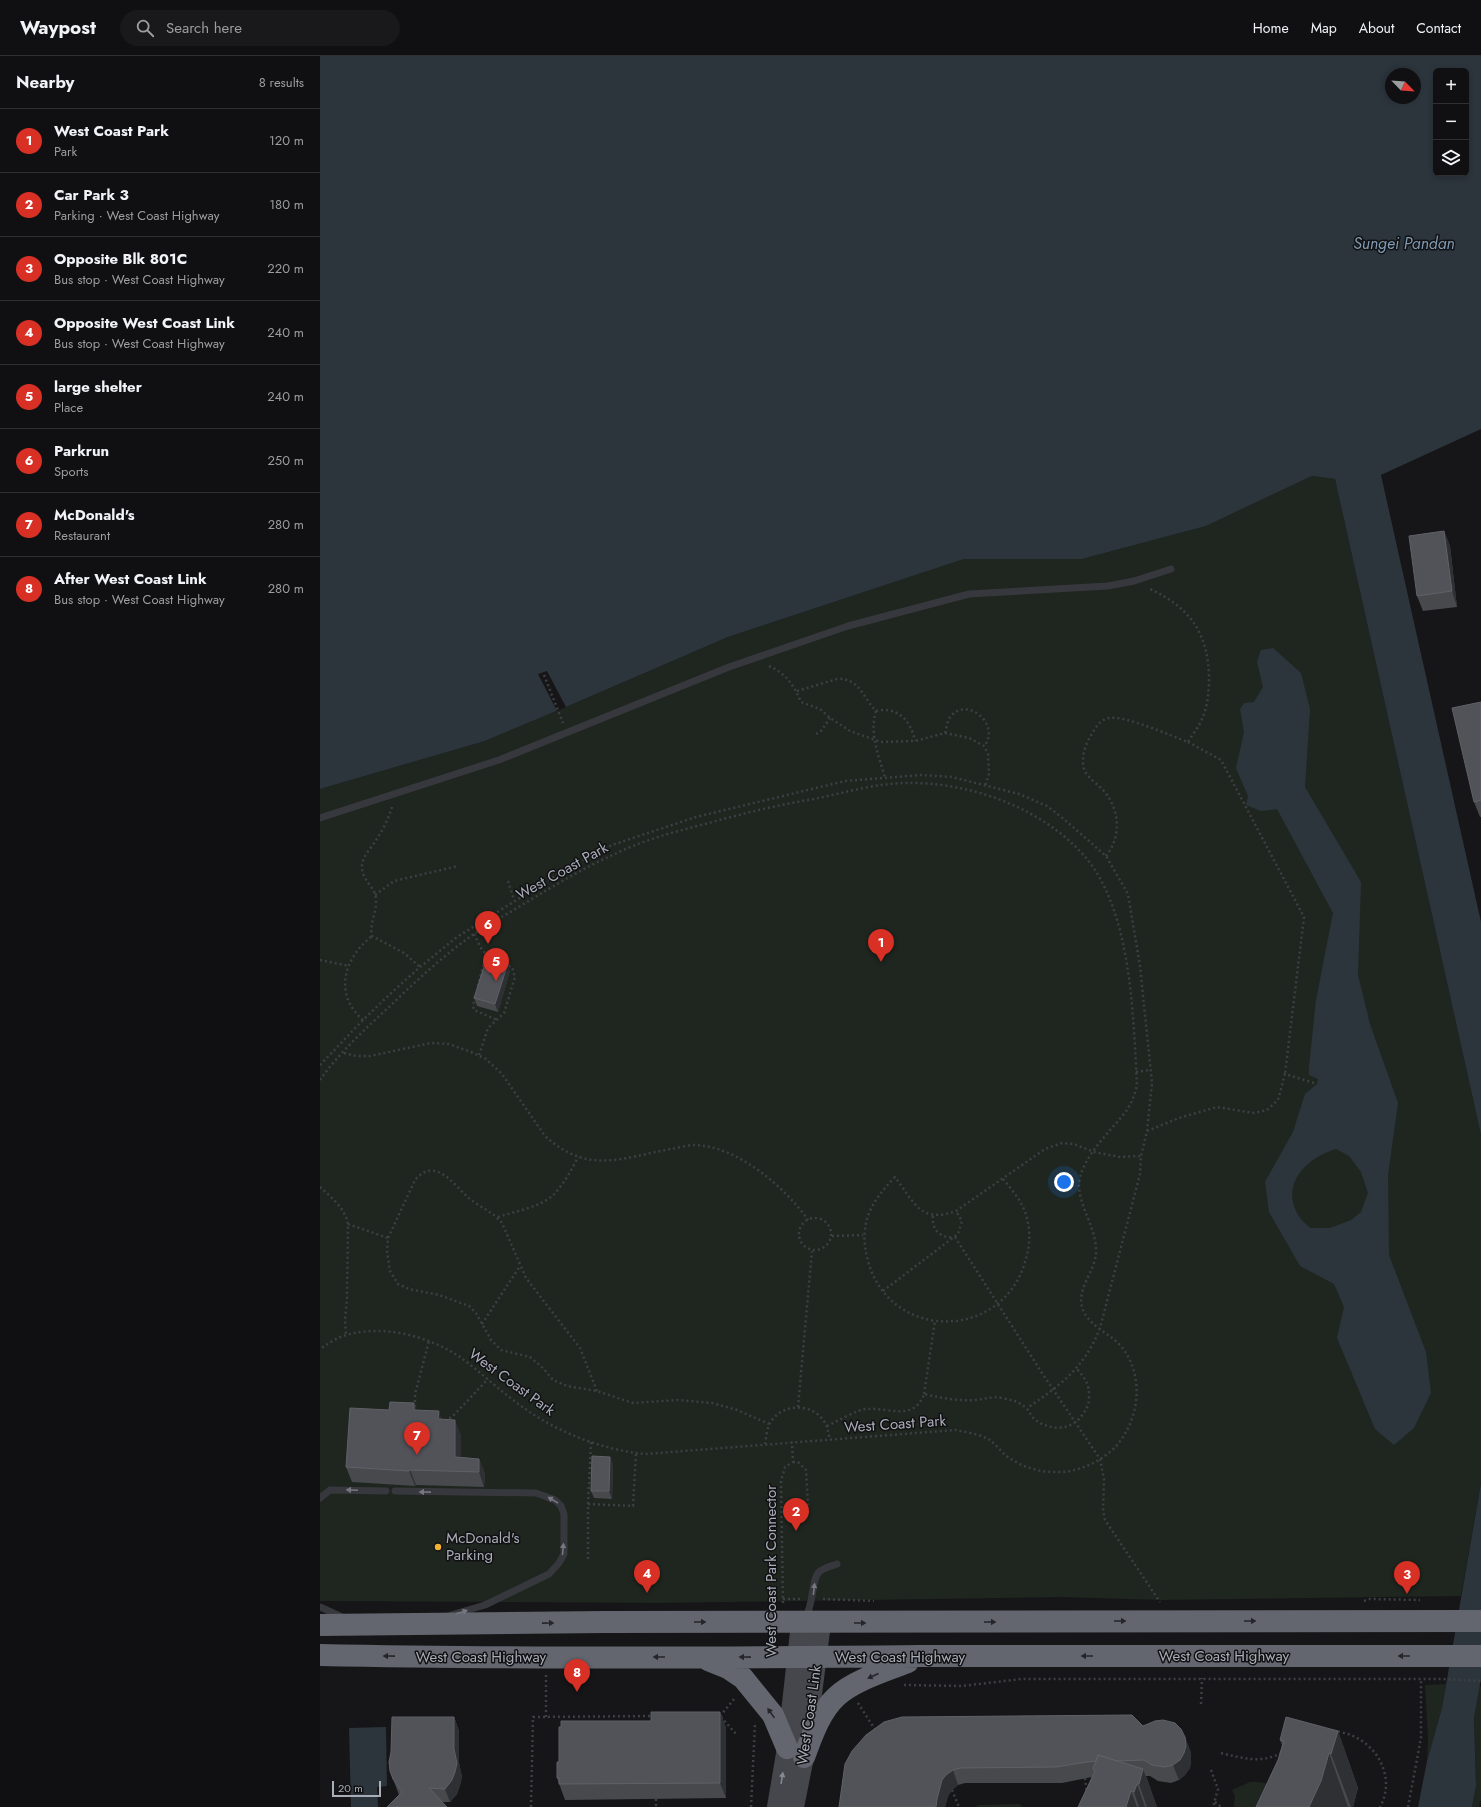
<!DOCTYPE html>
<html lang="en">
<head>
<meta charset="utf-8">
<style>
  body { margin:0; font-family:Jost,sans-serif; background:#19191b; color:#f1f3f6 }
  .controls { position:absolute; right:12px; top:12px; display:grid; overflow:hidden; border-radius:6px; box-shadow:0 2px 6px #0003 }
  .controls button { width:36px; height:36px; display:grid; place-items:center; padding:0; border:0; border-bottom:1px solid #303032; background:#101012; color:#f1f3f6; font:20px sans-serif }
  .compass { position:absolute; left:1065px; top:12px; width:36px; height:36px; border-radius:50%; background:#101012; box-shadow:0 2px 6px #0003; rotate:115deg }
  .scale { position:absolute; left:12px; bottom:10px; width:49px; box-sizing:border-box; padding-left:4px; border:2px solid #a8adb8; border-top:0; font-size:11px; line-height:14px; white-space:nowrap; color:#a8adb8; -webkit-text-stroke:3px #111113; paint-order:stroke }
  .you { position:absolute; left:744px; top:1126px; width:14px; height:14px; margin:-10px; border:3px solid #fff; border-radius:50%; background:#1a73e8; box-shadow:0 0 0 6px #1a73e833 }
  .badge { display:grid; place-items:center; width:26px; height:26px; border-radius:50%; background:#d93025; color:#fff; font-size:13px; font-weight:700 }
  .pin { position:absolute; translate:-50% -33px; filter:drop-shadow(0 1px 2px #0008) }
  .pin::after { content:''; position:absolute; top:21px; width:14px; height:12px; background:inherit; clip-path:polygon(0 0,100% 0,50% 100%) }
  .list { margin:0; padding:0; list-style:none }
  h2 { display:flex; justify-content:space-between; align-items:center; height:52px; margin:0; padding:0 16px; font-size:17px }
  h2 small { font-size:13px; font-weight:400; color:#9c9d9f }
  .list li { display:grid; grid-template-columns:26px 1fr auto; gap:12px; align-items:center; box-sizing:border-box; height:64px; padding:0 16px; border-top:1px solid #303032 }
  .list b { display:block; font-size:15px; white-space:nowrap }
  .list p { margin:0; font-size:13px; white-space:nowrap; color:#9c9d9f }
  .list em { font-size:13px; font-style:normal; color:#9c9d9f }
  .icon { flex:none; width:22px; height:22px; fill:none; stroke:currentColor; stroke-width:2; stroke-linecap:round; stroke-linejoin:round }
  .map { position:relative; flex:none; width:1161px; height:1751px; overflow:hidden }
  header { display:flex; align-items:center; gap:24px; box-sizing:border-box; height:56px; padding:0 20px; background:#101012; border-bottom:1px solid #303032 }
  header strong { font-size:19px }
  nav { display:flex; gap:22px; margin-inline-start:auto; font-size:14px }
  .search { width:280px; height:36px; background:#19191b; display:flex; align-items:center; gap:10px; box-sizing:border-box; padding:0 14px; border-radius:22px; color:#9c9d9f; font-size:15px }
  main { display:flex }
  aside { flex:1; background:#101012 }
  .map>svg:first-child { display:block }
</style>
</head>
<body>
<header>
<strong>Waypost</strong>
<div class="search"><svg class="icon" aria-label="search" viewBox="0 0 24 24"><circle cx="10" cy="10" r="6"/><path d="M15 15l6 6"/></svg>Search here</div>
<nav><a>Home</a><a>Map</a><a>About</a><a>Contact</a></nav>
</header>
<main>
<aside>
<h2>Nearby<small>8 results</small></h2>
<ul class="list">
<li><span class="badge">1</span><div><b>West Coast Park</b><p>Park</p></div><em>120 m</em></li>
<li><span class="badge">2</span><div><b>Car Park 3</b><p>Parking · West Coast Highway</p></div><em>180 m</em></li>
<li><span class="badge">3</span><div><b>Opposite Blk 801C</b><p>Bus stop · West Coast Highway</p></div><em>220 m</em></li>
<li><span class="badge">4</span><div><b>Opposite West Coast Link</b><p>Bus stop · West Coast Highway</p></div><em>240 m</em></li>
<li><span class="badge">5</span><div><b>large shelter</b><p>Place</p></div><em>240 m</em></li>
<li><span class="badge">6</span><div><b>Parkrun</b><p>Sports</p></div><em>250 m</em></li>
<li><span class="badge">7</span><div><b>McDonald's</b><p>Restaurant</p></div><em>280 m</em></li>
<li><span class="badge">8</span><div><b>After West Coast Link</b><p>Bus stop · West Coast Highway</p></div><em>280 m</em></li>
</ul>
</aside>
<div class="map">
<svg width="1161" height="1751" viewBox="0 0 1161 1751">
  <rect width="100%" height="100%" fill="#161618"/>
  <path fill="#1e261f" d="M992 420 1015 423 1161 1079V1427L1141 1540 842 1544 742 1541 338 1547 0 1545V733L165 685 246 651 408 581 644 503H762L886 470Z
    M1126 1628 1122 1652 1107 1705 1108 1682 1105 1629Z
    M1159 1630 1161 1631V1742L1159 1751H1152L1156 1730 1154 1662Z
    M930 1726H940L950 1728 954 1751H914L915 1740 912 1734Z
    M699 1748 703 1751H656L658 1749Z"/>
  <path fill="#2c353c" fill-rule="evenodd" d="M0 0H1161V373L1061 419 1161 866V1079L1015 423 992 420 886 470 762 503H644L408 581 246 651 165 685 0 733ZM1116 15H1146V117H1116ZM1071 18H1095V42H1071Z
    M953 592 981 617 990 653 985 731 1041 826 1038 919 1050 968 1078 1047 1068 1119 1069 1199 1106 1296 1111 1337 1094 1372 1074 1389 1055 1373 1017 1282 1024 1251 1014 1228 980 1210 949 1156 945 1126 973 1076 985 1038 997 1028 998 1023 989 1019V1011L996 944 1013 857 957 753 941 755 926 749 928 740 916 712 924 676 920 653 924 647 934 646 943 631 937 606 941 594ZM1016 1093 1029 1100 1041 1116 1048 1137 1041 1156 1031 1164 1010 1172H990C985 1167 978 1161 976 1155 962 1125 989 1101 1016 1093Z
    M1161 1427V1622L1154 1662 1156 1730 1152 1751H1098L1107 1705 1122 1652Z
    M66 1671 67 1730 57 1731 58 1751H31L29 1672Z"/>
  <path fill="#161618" d="M227 615 246 651 237 655 218 618Z"/>
  <g fill="none" stroke-linecap="round" stroke-linejoin="round">
    <path stroke="#3d3f44" stroke-width="2.5" stroke-dasharray="2 3" stroke-linecap="butt" d="M449 610C466 617 474 630 481 646L500 653 510 662 530 675 561 686 595 685 625 677 649 682 664 690 668 698 669 718 665 730
      M224 619 243 667
      M477 635 517 623C539 621 543 642 556 655
      M556 655C549 678 559 700 565 722
      M556 655C578 650 591 665 595 685
      M625 677C627 671 627 663 632 659 649 641 681 670 664 690
      M496 678 501 675 510 662
      M868 686 901 704 984 861 965 1018
      M72 751C69 761 64 772 58 781 52 792 41 800 42 813 43 825 56 832 56 844 57 856 49 867 52 880L84 897 100 911
      M786 800C802 780 800 752 782 733 776 727 767 721 764 713 761 703 765 689 770 681 775 673 779 664 789 662 805 659 851 680 868 686 872 679 879 671 882 663 888 650 889 634 889 621 888 576 869 551 830 533
      M188 825 194 844
      M55 839 74 825 138 810
      M154 878 162 894 172 903
      M0 904 29 910
      M158 930 163 910 167 903
      M155 941 153 950 154 954 177 964
      M43 964C13 938 24 902 52 880
      M24 997 36 1000H50L111 987 129 988 151 996 166 1003 182 1018 225 1080C268 1119 301 1102 351 1093 358 1092 367 1089 375 1089 417 1090 465 1131 488 1164
      M159 999 168 972 184 957 195 921 192 911 185 909
      M0 1009 43 964 70 938 100 911 137 881 253 809 292 789 376 761 525 725 601 719 632 721 699 738 727 750 745 764 786 800 808 838 820 910 832 1027 827 1075 821 1100 820 1118 780 1272C765 1311 741 1329 707 1352
      M816 1016 830 1014
      M0 1024C19 997 45 973 69 951 96 925 124 899 154 878 169 867 186 859 202 849 232 831 263 812 295 798 323 784 354 776 385 768 421 758 457 749 494 743 523 737 557 727 587 727 652 726 725 753 767 803 812 859 813 960 817 1029 815 1038 812 1046 807 1054 792 1074 759 1103 759 1130 760 1153 777 1173 776 1197 775 1215 757 1232 762 1251 767 1269 789 1277 800 1289 825 1318 820 1362 797 1389 782 1406 757 1417 735 1416 717 1416 700 1410 685 1399 680 1394 675 1388 670 1384 660 1378 646 1376 635 1374L325 1398C283 1394 239 1377 204 1352 182 1337 162 1317 140 1301 107 1279 57 1266 18 1282 12 1285 6 1289 0 1293
      M827 1075 859 1062 897 1051 934 1057 947 1054 958 1044 965 1018 994 1027
      M683 1123C692 1134 702 1145 706 1159 711 1175 710 1191 705 1206 682 1285 570 1286 548 1205 538 1168 550 1147 575 1121 594 1146 600 1168 636 1155L725 1093 742 1087 754 1088 774 1096 800 1101 821 1100
      M0 1131C11 1141 25 1152 28 1168L27 1243 25 1264 26 1279
      M613 1160C611 1173 621 1183 634 1181
      M178 1161C193 1156 220 1151 232 1140 243 1130 252 1113 258 1101
      M479 1178a16 16 0 1 1 32 0a16 16 0 1 1-32 0Z
      M28 1168 68 1182
      M512 1180 543 1179
      M635 1181 722 1317 780 1403 784 1423 783 1455 785 1464 840 1546
      M563 1235 638 1178 642 1165 636 1155
      M162 1268 200 1210
      M277 1335 260 1292 206 1222 182 1167C174 1157 160 1151 150 1143 134 1130 116 1099 95 1124L68 1182 67 1195 70 1215 78 1228 89 1233 119 1239 149 1250 156 1257 171 1284 181 1294 210 1301 223 1312 233 1324 247 1330 277 1335 313 1347 358 1344 392 1347 417 1354 449 1368
      M604 1338 615 1265
      M95 1351V1338L109 1285
      M478 1351 492 1195
      M125 1365 133 1360 168 1323
      M507 1370C516 1366 538 1353 547 1353 568 1351 594 1366 604 1338 621 1342 638 1345 655 1344 666 1343 671 1340 682 1342 691 1344 698 1345 705 1351 709 1354 710 1359 714 1363 727 1373 746 1376 759 1363 764 1357 769 1351 769 1342 770 1329 765 1322 757 1313
      M445 1388C446 1382 447 1373 450 1367 461 1348 490 1346 503 1364 508 1370 508 1377 510 1384
      M473 1406H478L486 1414 488 1449
      M268 1448 313 1450 316 1397
      M268 1503V1448L271 1386
      M463 1543H480
      M503 1543 554 1545
      M1044 1545 1050 1543 1100 1544
      M463 1547 461 1425 465 1411 473 1406 472 1386
      M584 1629 642 1630 701 1623H1123L1161 1625
      M538 1647 556 1675
      M881 1648 882 1622
      M400 1660 415 1642
      M226 1661V1619
      M401 1661 416 1678
      M1013 1675C1018 1675 1023 1677 1028 1678 1058 1688 1076 1722 1060 1751
      M901 1697C922 1702 941 1708 961 1697
      M891 1714 898 1733 893 1751
      M765 1722 767 1738
      M632 1734 639 1751
      M336 1743V1751
      M895 1746 901 1751
      M211 1751 213 1661 333 1660
      M431 1751 435 1668
      M1088 1751 1101 1682V1623"/>
    <path stroke="#37383d" stroke-width="7" d="M0 762 179 704 409 611 528 570 649 538 788 530 814 525 851 513
      M75 1435 216 1437 235 1444 241 1450 244 1458V1498L239 1507 229 1518 165 1549 131 1559
      M0 1442 10 1434 66 1435
      M0 1551 22 1561
      M485 1562C494 1549 491 1524 499 1516 503 1512 512 1510 517 1508"/>
    <path stroke="#45474d" stroke-width="20" d="M457 1751 467 1692 481 1567
      M474 1751 484 1701 501 1567"/>
    <path stroke="#63666e" stroke-width="22" d="M0 1569 285 1566 1161 1565
      M0 1599C200 1603 401 1602 601 1600 788 1599 974 1601 1161 1600
      M388 1604 408 1612 423 1622 453 1659 467 1692
      M484 1701C492 1680 500 1656 516 1641 532 1625 567 1614 588 1606"/>
  </g>
  <path fill="#47494d" d="M1124 475 1130 490 1137 551 1103 555 1097 540Z
    M1161 646V761H1160L1154 746Z
    M190 915 178 956 157 950 154 942Z
    M69 1354H97L122 1363 141 1379V1401L159 1403 165 1418 164 1431 96 1429 95 1430 32 1426 26 1411Z
    M290 1401 293 1409 292 1443 274 1442 271 1435Z
    M400 1656 406 1672V1742L245 1744 237 1722 331 1665Z
    M134 1661 139 1675V1707L142 1721 140 1729 137 1738 130 1746H122L79 1739 70 1715Z
    M823 1670 865 1681 871 1697V1705L870 1712 865 1719 859 1724 851 1727 838 1725 830 1720H826L837 1751H758L772 1721 742 1727H645L638 1729 632 1734 628 1740 625 1751H519L525 1708Z
    M1018 1675 1038 1732 1033 1751H936L958 1704 962 1689 960 1684Z"/>
  <path fill="#2f3033" d="M1124 475 1130 490 1137 551 1132 535Z
    M188 907 190 915 178 956 175 948Z
    M94 1347 100 1362 94 1354Z
    M119 1355 124 1370 118 1363Z
    M135 1364 141 1379V1416L135 1401Z
    M290 1401 293 1409 292 1443 289 1435Z
    M159 1403 165 1418 164 1431 159 1416Z
    M90 1414 96 1429 95 1430 89 1415Z
    M400 1656 406 1672V1742L400 1727Z
    M134 1661 139 1675V1707L142 1721 140 1729 137 1738 130 1746 125 1733 134 1693Z
    M1018 1675 1038 1732 1033 1751H1031L1011 1698Z
    M865 1681 871 1697V1705L870 1712 865 1719 859 1724 853 1709Z
    M1009 1697 1028 1751H989Z
    M823 1713 837 1751H827L819 1728Z
    M633 1714 638 1729 632 1734 628 1740 625 1751H616L617 1743 622 1724 626 1719Z
    M817 1728 825 1751H819L814 1736Z
    M811 1735 817 1751H806Z"/>
  <path fill="#525359" stroke="#5f6168" d="M1124 475 1132 535 1097 540 1089 480Z
    M1161 646V744L1154 746 1132 652Z
    M167 901 188 907 175 948 154 942Z
    M70 1346 94 1347V1354L119 1355 118 1363 135 1364V1401L159 1403V1416L90 1414 89 1415 26 1411 30 1352 69 1354Z
    M272 1400 290 1401 289 1435H271Z
    M331 1656H400V1727L239 1728V1722H237V1706H239V1671H241V1665H331Z
    M812 1659 823 1670 835 1665 843 1664 855 1667 861 1673 865 1681 866 1690 864 1697 860 1704 853 1709 845 1711 832 1709 824 1704 797 1705 778 1699 776 1705 767 1706 736 1711 640 1712 633 1714 626 1719 622 1724 617 1743 616 1751H519L525 1708 532 1695 546 1679 564 1666 582 1661Z
    M72 1661H134V1693L137 1707 135 1716 132 1724 125 1733 109 1732 127 1751H67L82 1736 73 1723 70 1715 69 1706 71 1696Z
    M966 1661 1018 1675 1011 1698 1009 1697 1001 1725 989 1751H936L958 1704 964 1685 960 1684Z
    M778 1699 823 1713 819 1728H817L814 1736 811 1735 806 1751H758L769 1728 775 1715 773 1713Z"/>
  <defs><path id="oneway-solid" d="M-6-.8H1V-3.2L6.5 0L1 3.2V.8H-6Z"/></defs>
  <g fill="#757881">
    <use href="#oneway-solid" transform="translate(32 1434) rotate(-178)"/>
    <use href="#oneway-solid" transform="translate(105 1436) rotate(-179)"/>
    <use href="#oneway-solid" transform="translate(233 1444) rotate(-149)"/>
    <use href="#oneway-solid" transform="translate(243 1493) rotate(-85)"/>
    <use href="#oneway-solid" transform="translate(494 1533) rotate(-83)"/>
    <use href="#oneway-solid" transform="translate(142 1556) rotate(-17)"/>
  </g>
  <g fill="#26262a">
    <use href="#oneway-solid" transform="translate(800 1565)"/>
    <use href="#oneway-solid" transform="translate(930 1565)"/>
    <use href="#oneway-solid" transform="translate(380 1566)"/>
    <use href="#oneway-solid" transform="translate(670 1566)"/>
    <use href="#oneway-solid" transform="translate(228 1567) rotate(-1)"/>
    <use href="#oneway-solid" transform="translate(540 1567)"/>
    <use href="#oneway-solid" transform="translate(69 1600) rotate(-179)"/>
    <use href="#oneway-solid" transform="translate(767 1600) rotate(180)"/>
    <use href="#oneway-solid" transform="translate(1084 1600) rotate(-180)"/>
    <use href="#oneway-solid" transform="translate(339 1601) rotate(180)"/>
    <use href="#oneway-solid" transform="translate(425 1601) rotate(-179)"/>
    <use href="#oneway-solid" transform="translate(553 1620) rotate(156)"/>
    <use href="#oneway-solid" transform="translate(451 1657) rotate(-125)"/>
  </g>
  <use fill="#858993" href="#oneway-solid" transform="translate(462 1722) rotate(-81)"/>
  <circle fill="#f2b134" stroke="#111113" stroke-width="1.5" cx="118" cy="1491" r="4"/>
  <g text-anchor="middle" stroke-width="3" stroke-linejoin="round" paint-order="stroke">
    <g font-size="15" fill="#a8adb8" stroke="#111113">
      <text transform="translate(242 815) rotate(-29)" y="5">West Coast Park</text>
      <text transform="translate(192 1326) rotate(36)" y="5">West Coast Park</text>
      <text transform="translate(575 1368) rotate(-4)" y="5">West Coast Park</text>
      <text transform="translate(451 1515) rotate(-90)" y="5">West Coast Park Connector</text>
      <text x="904" y="1605">West Coast Highway</text>
      <text x="161" y="1606">West Coast Highway</text>
      <text x="580" y="1606">West Coast Highway</text>
      <text transform="translate(489 1659) rotate(-82)" y="5">West Coast Link</text>
    </g>
    <g font-size="15" fill="#a8adb8" stroke="#111113" text-anchor="start">
      <text x="126" y="1487">McDonald's<tspan x="126" dy="17">Parking</tspan></text>
    </g>
    <g font-size="16" font-style="italic" fill="#7f9bb3" stroke="#111113">
      <text x="1084" y="193">Sungei Pandan</text>
    </g>
  </g>
</svg>
<div class="controls">
<button>+</button>
<button>−</button>
<button><svg class="icon" aria-label="layers" viewBox="0 0 24 24"><path d="M12 4l9 5-9 5-9-5zM3 14l9 5 9-5"/></svg></button>
</div>
<svg class="compass" viewBox="-18 -18 36 36"><path d="M0-13l5 13h-10z" fill="#e53935"/><path d="M0 13l5-13h-10z" fill="#9c9d9f"/></svg>
<div class="scale">20 m</div>
<div class="you"></div>
<div class="pin badge" style="left:561px;top:906px">1</div>
<div class="pin badge" style="left:476px;top:1475px">2</div>
<div class="pin badge" style="left:1087px;top:1538px">3</div>
<div class="pin badge" style="left:327px;top:1537px">4</div>
<div class="pin badge" style="left:176px;top:925px">5</div>
<div class="pin badge" style="left:168px;top:888px">6</div>
<div class="pin badge" style="left:97px;top:1399px">7</div>
<div class="pin badge" style="left:257px;top:1636px">8</div>
</div>
</main>
</body>
</html>
